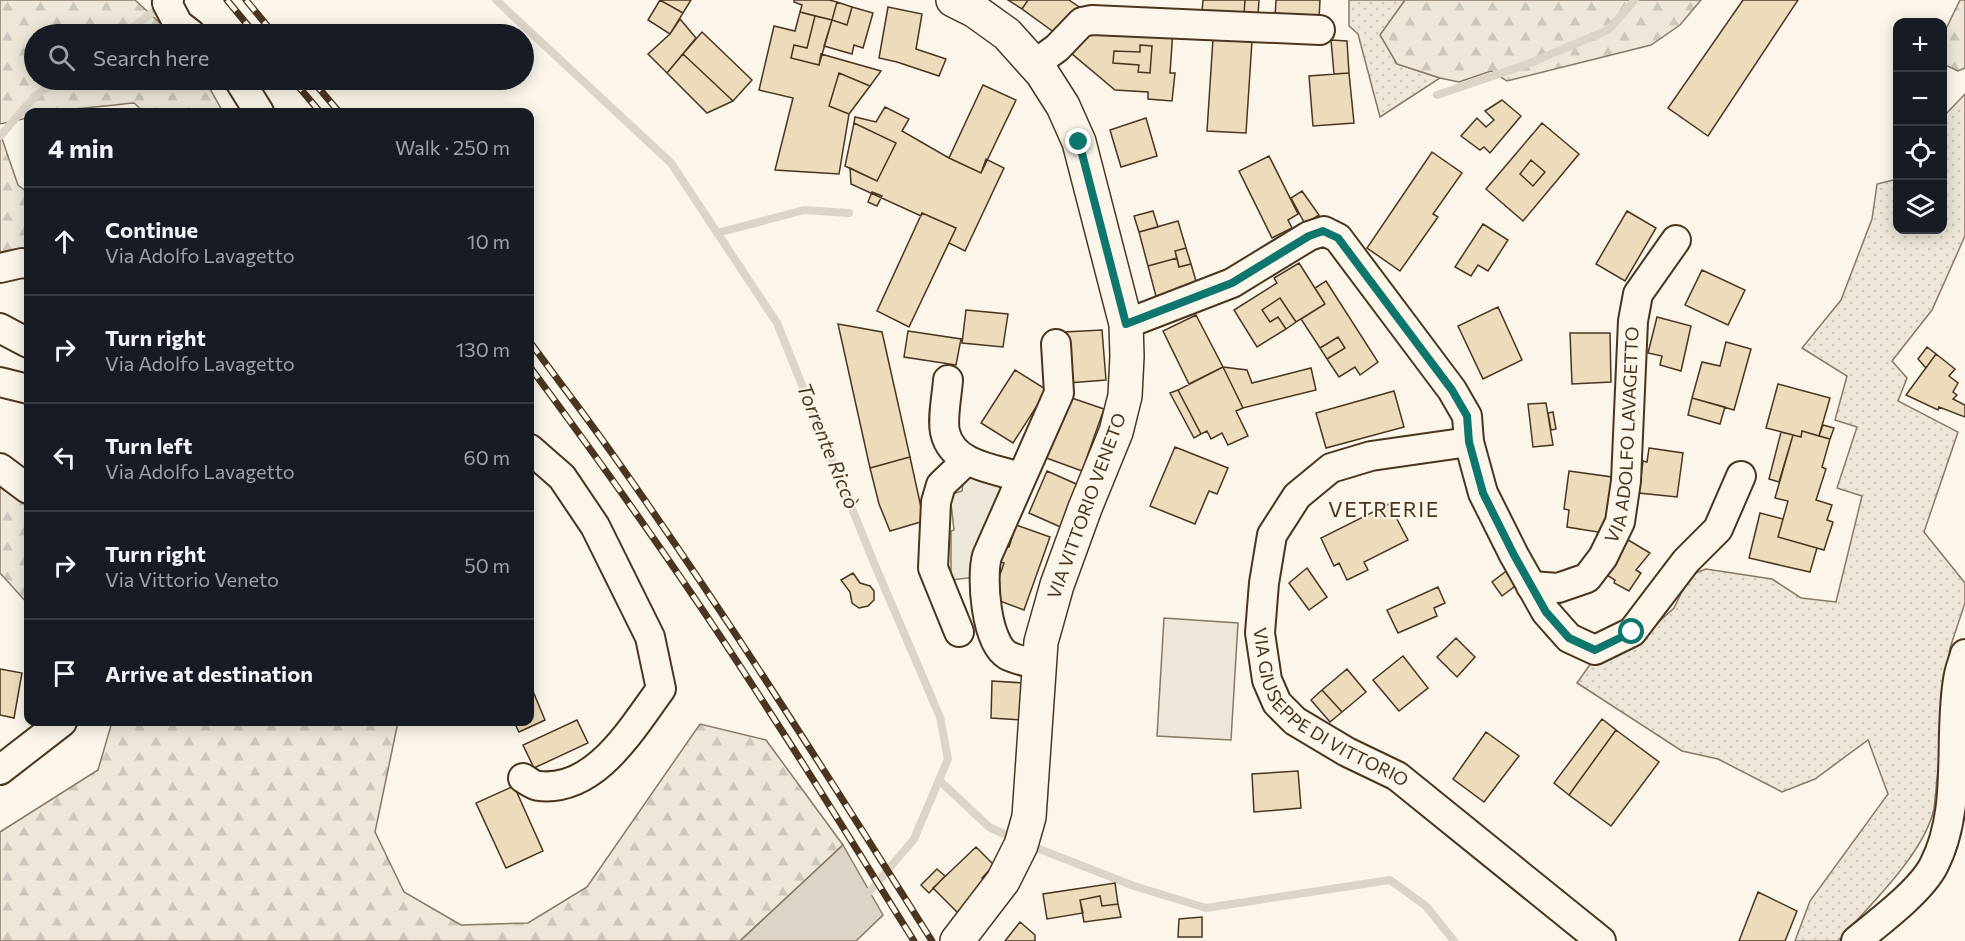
<!DOCTYPE html>
<html lang="en">
<head>
<meta charset="utf-8">
<style>
  body { margin:0; font-family:Commissioner,sans-serif; background:#242831; color:#f1f3f6 }
  .controls { position:absolute; right:18px; top:18px; display:grid; overflow:hidden; border-radius:12px; box-shadow:0 3px 15px #0003 }
  .controls button { width:54px; height:54px; display:grid; place-items:center; padding:0; border:0; border-bottom:2px solid #363941; background:#171b24; color:#f1f3f6; font:30px sans-serif }
  .stop { position:absolute; width:18px; height:18px; margin:-14px; border:4px solid #0f766e; border-radius:50%; background:#fff }
  .stop.end { background:#0f766e; border-color:#fff; box-shadow:0 2px 6px #0008 }
  .list { margin:0; padding:0; list-style:none }
  h2 { display:flex; justify-content:space-between; align-items:center; height:78px; margin:0; padding:0 24px; font-size:26px }
  h2 small { font-size:20px; font-weight:400; color:#9ea1a6 }
  .list li { display:grid; grid-template-columns:39px 1fr auto; gap:18px; align-items:center; box-sizing:border-box; height:108px; padding:0 24px; border-top:2px solid #363941 }
  .list b { display:block; font-size:22px; white-space:nowrap }
  .list p { margin:0; font-size:20px; white-space:nowrap; color:#9ea1a6 }
  .list em { font-size:20px; font-style:normal; color:#9ea1a6 }
  .icon { flex:none; width:33px; height:33px; fill:none; stroke:currentColor; stroke-width:2; stroke-linecap:round; stroke-linejoin:round }
  .map { position:relative; flex:none; width:1965px; height:941px; overflow:hidden }
  .search { position:absolute; background:#171b24; box-shadow:0 3px 15px #0003; left:24px; top:24px; width:510px; height:66px; display:flex; align-items:center; gap:15px; box-sizing:border-box; padding:0 21px; border-radius:33px; color:#9ea1a6; font-size:22px }
  .panel { position:absolute; background:#171b24; box-shadow:0 3px 15px #0003; left:24px; top:108px; width:510px; height:618px; border-radius:12px }
  .map>svg:first-child { display:block }
</style>
</head>
<body>
<div class="map">
<svg width="1965" height="941" viewBox="0 0 1965 941">
  <defs>
    <pattern id="grass-dots" width="8" height="8" patternUnits="userSpaceOnUse" patternTransform="scale(1.5)"><rect width="8" height="8" fill="#ede6d9"/><path d="M2 2h.1M6 6h.1" fill="none" stroke="#cdc6ba" stroke-width="1.8" stroke-linecap="round"/></pattern>
    <pattern id="forest-firs" width="22" height="20" patternUnits="userSpaceOnUse" patternTransform="scale(1.5)"><rect width="22" height="20" fill="#ede6d9"/><path d="M5 1l3.5 6h-7zM16 11l3.5 6h-7z" fill="#cdc6ba"/></pattern>
  </defs>
  <rect width="100%" height="100%" fill="#fbf6e9"/>
  <path fill="url(#grass-dots)" stroke="#887966" stroke-width="1.5" d="M1349 0H1405L1381 35 1397 64 1440 78 1380 117 1358 34 1349 26Z
    M1965 94V236L1932 310 1892 361 1907 378 1898 401 1958 432 1924 532 1965 583V603L1950 648 1934 809C1924 854 1869 906 1838 941H1795L1810 901 1888 794 1868 740 1815 779 1782 792 1718 759 1682 751 1577 683 1591 663 1651 629 1674 608 1690 575 1706 569 1772 579 1801 598 1836 602 1862 496 1837 488 1857 427 1835 420 1847 376 1802 348 1841 300 1872 219 1877 184 1893 180 1897 182 1898 230H1942L1943 117Z"/>
  <path fill="url(#forest-firs)" stroke="#887966" stroke-width="1.5" d="M0 0H135L172 34H34V80H205L223 112H144L134 103C99 106 63 112 28 112V118L0 124Z
    M1405 0H1701L1680 25 1651 45 1507 81 1491 71 1459 82 1440 78 1397 64 1380 35Z
    M1960 0H1965V68L1958 71 1943 64V35Z
    M0 133 18 185 28 193V252L0 253Z
    M28 470V604L0 573V475Z
    M112 722H398L375 832 404 892 461 925 528 923 587 887 700 724 766 740 843 845 740 941H0V832L98 770Z"/>
  <path fill="#ede6d9" stroke="#887966" stroke-width="1.5" d="M1164 618 1238 623 1231 740 1157 736Z"/>
  <path fill="#ede7d9" stroke="#887966" stroke-width="1.5" d="M964 473 999 482 1003 489 985 576 951 580V531L954 530 950 495 962 491Z"/>
  <path fill="#dcd4c6" stroke="#887966" stroke-width="1.5" d="M843 845 883 915 856 941H740Z"/>
  <g fill="none" stroke-linecap="round" stroke-linejoin="round">
    <path stroke="#dcd4c6" stroke-width="8" d="M496 0 671 163 777 323 874 563 940 717 948 759 914 839 865 897
      M124 34 157 9
      M1437 95 1525 65 1608 30 1635 0
      M0 136 35 96 59 80
      M717 233 804 210 849 213
      M939 780 989 827 1015 839
      M1029 845 1134 886 1206 908 1390 880 1426 906 1454 941"/>
  </g>
  <path fill="#ecdcbc" stroke="#4a3520" stroke-width="1.5" d="M660 0H691L683 13Z
    M660 0 683 13 670 34 648 20Z
    M794 0H829L837 2 832 20 800 12 802 5 794 2Z
    M1008 0H1028L1022 9Z
    M1028 0H1069L1079 7 1058 35 1022 9Z
    M1203 0H1245L1244 14 1202 12Z
    M1245 0H1259L1258 15 1244 14Z
    M1276 0H1320L1319 19 1275 17Z
    M1743 0H1798L1708 136 1668 108Z
    M837 2 852 7 847 25 832 20Z
    M852 7 873 13 863 48 854 45 852 54 824 46 832 20 847 25Z
    M888 7 922 14 916 49 946 59 939 76 897 62 879 58Z
    M800 12 815 16 807 48 794 45 791 58 819 65 821 54 881 71 870 86 839 73 829 106 849 114 839 174 775 170 793 98 759 90 774 26 795 31Z
    M815 16 832 20 819 65 791 58 794 45 807 48Z
    M680 19 696 38 667 73 648 54 670 34Z
    M1087 29 1173 30 1170 73H1175L1172 101 1148 99V92L1115 90 1071 53Z
    M702 32 752 80 733 101 683 54Z
    M1213 39 1252 41 1246 133 1207 131Z
    M1331 40 1347 41 1349 73 1334 74Z
    M1140 45 1152 46 1150 73 1138 72 1139 65 1113 63 1114 51 1140 52Z
    M683 54 733 101 707 113 667 73Z
    M839 73 870 86 849 114 829 106Z
    M1349 73 1354 123 1313 126 1309 76Z
    M983 85 1016 100 981 173 949 158Z
    M1502 100 1521 116 1490 153 1484 147 1480 150 1461 136 1477 118 1486 127 1494 120 1485 111Z
    M885 107 909 119 902 131 949 158 981 173 986 159 1004 168 965 251 949 243 956 228 922 213 921 216 851 184 850 168 877 181 896 143 854 123 855 117 876 122Z
    M1146 118 1157 156 1121 167 1110 130Z
    M854 123 896 143 877 181 845 166Z
    M1542 123 1579 154 1523 221 1486 189Z
    M1432 152 1462 173 1433 214 1438 217 1400 271 1367 248Z
    M1269 156 1298 214 1288 220 1292 228 1272 238 1239 171Z
    M1531 160 1545 172 1533 186 1520 174Z
    M1302 191 1319 215 1305 224 1291 198Z
    M872 192 882 196 877 206 868 202Z
    M1153 211 1158 227 1139 232 1134 216Z
    M1627 211 1656 228 1625 281 1596 264Z
    M922 213 956 228 909 327 877 311Z
    M1178 221 1186 248 1175 251 1177 258 1148 266 1139 232Z
    M1483 224 1508 240 1488 271 1478 265 1471 276 1455 267Z
    M1186 248 1191 264 1179 267 1175 251Z
    M1177 258 1179 267 1191 264 1198 288 1157 300 1148 266Z
    M1299 263 1325 304 1296 322 1280 298 1262 310 1270 322 1278 317 1286 329 1257 347 1234 310 1277 283 1274 278Z
    M1702 270 1745 290 1728 325 1685 305Z
    M1326 281 1378 362 1360 375 1355 367 1339 377 1327 359 1345 348 1338 337 1320 348 1301 319 1325 304 1315 288Z
    M1280 298 1296 322 1286 329 1278 317 1270 322 1262 310Z
    M1498 307 1522 360 1483 379 1458 326Z
    M966 310 1008 314 1003 347 962 343Z
    M1196 315 1223 367 1189 384 1163 331Z
    M1657 317 1691 326 1681 371 1660 365 1662 356 1648 353Z
    M838 324 882 332 910 457 870 468Z
    M1102 330 1106 380 1068 383 1064 332Z
    M908 331 961 339 956 365 904 357Z
    M1570 333H1610L1611 382 1572 384Z
    M1338 337 1345 348 1327 359 1320 348Z
    M1726 342 1751 349 1734 410 1692 398 1702 362 1720 366Z
    M1927 347 1936 354 1926 368 1918 359Z
    M1936 354 1955 369 1949 376 1958 383 1953 392 1957 395 1953 399 1965 405V417L1939 407 1938 410 1906 395Z
    M1223 367 1243 408 1236 411 1248 436 1228 445 1222 433 1211 439 1207 431 1201 434 1178 390Z
    M1223 367 1247 370 1252 383 1311 368 1316 390 1243 408Z
    M1015 370 1047 390 1013 443 981 423Z
    M1778 384 1830 398 1819 436 1802 431 1801 437 1766 428Z
    M1178 390 1201 434 1194 438 1170 393Z
    M1394 391 1404 427 1326 448 1316 413Z
    M1063 395 1104 409 1082 471 1041 456Z
    M1692 398 1725 407 1720 424 1688 415Z
    M1546 403 1553 445 1533 447 1528 404Z
    M1553 412 1556 429 1551 430 1548 413Z
    M1823 425 1834 428 1830 439 1819 436Z
    M1802 431 1830 439 1822 467 1826 469 1816 500 1832 505 1827 520 1833 522 1824 550 1778 537 1788 501 1775 498 1793 435 1801 437Z
    M1781 432 1793 435 1779 482 1769 479Z
    M1175 447 1228 468 1217 494 1209 491 1195 524 1150 506Z
    M1649 448 1683 453 1677 497 1639 493 1643 461 1647 462Z
    M910 457 924 521 890 531 879 504 870 468Z
    M1047 471 1083 487 1065 529 1029 513Z
    M1569 471 1612 477 1604 533 1567 527 1569 510 1564 509Z
    M1389 504 1408 540 1364 562 1368 570 1347 580 1339 563 1334 566 1321 538Z
    M1760 513 1783 519 1778 537 1817 548 1810 572 1749 558Z
    M1016 525 1050 537 1024 610 992 598 1004 563 997 561 1003 545 1009 547Z
    M1625 538 1650 553 1636 570 1641 573 1629 591 1614 583 1615 580 1605 574Z
    M1307 568 1327 597 1309 610 1289 583Z
    M1509 569 1519 583 1502 596 1492 582Z
    M853 573 860 583 870 586 874 591V600L868 606 859 608 852 603 850 592 841 580Z
    M1438 587 1445 603 1434 608 1437 616 1398 633 1387 610Z
    M1456 638 1475 657 1457 677 1437 657Z
    M1403 656 1428 688 1399 711 1373 680Z
    M0 669 22 673 14 718 0 715Z
    M1347 669 1366 692 1342 712 1322 690Z
    M992 681 1024 683 1022 720 991 718Z
    M530 684 545 720 519 732 514 722H530Z
    M1322 690 1342 712 1330 722 1311 700Z
    M1602 719 1616 730 1569 795 1554 783Z
    M577 720 588 743 534 768 523 745Z
    M1616 730 1659 762 1611 826 1569 795Z
    M1486 732 1519 756 1484 802 1453 779Z
    M1298 771 1301 808 1254 812 1252 774Z
    M514 786 543 851 506 868 476 803Z
    M976 847 994 865 982 878 989 886 960 915 933 888Z
    M937 869 945 876 929 893 921 885Z
    M1115 883 1118 904 1102 906 1100 896 1080 900 1083 913 1047 919 1043 894Z
    M1758 892 1797 911 1785 941H1739Z
    M1100 896 1102 906 1118 904 1121 917 1084 922 1080 900Z
    M1202 917V937H1178L1179 919Z
    M1020 922 1035 935V941H1005Z"/>
  <g fill="none" stroke-linecap="round" stroke-linejoin="round">
    <defs>
      <g id="minor">
        <path d="M169 0 167 3 178 24 191 34"/>
        <path d="M1035 64 1057 48 1082 22 1092 20 1320 30"/>
        <path d="M239 80 259 112"/>
        <path d="M0 268 22 263 28 264"/>
        <path d="M1126 324 1232 283 1309 236 1324 231 1338 238 1452 390 1467 416 1469 442 1483 493 1514 555 1546 612 1569 638 1595 650 1632 632 1686 561 1718 529 1741 476"/>
        <path d="M0 328 28 343"/>
        <path d="M948 380C947 395 942 419 945 432 952 465 994 469 1021 477"/>
        <path d="M0 382 28 389"/>
        <path id="s1" d="M1469 442 1371 456 1331 468 1297 496 1272 535 1264 583 1260 633 1267 680 1277 703 1295 721 1347 752 1397 776 1601 941"/>
        <path d="M0 468 28 489"/>
        <path id="s2" d="M1531 586 1558 588 1587 578 1603 557 1620 522 1626 481 1633 321 1638 294 1676 240"/>
        <path d="M959 632 933 568 936 502 941 485 966 461"/>
        <path d="M1039 665C1029 662 1016 660 1007 655 986 642 981 578 987 556L1059 393 1056 344"/>
        <path d="M0 770 62 722"/>
        <path d="M523 778C528 781 534 786 539 786 596 792 632 728 661 689L650 637 595 526 562 477 530 449"/>
        <path d="M1856 941C1879 922 1921 891 1934 865 1963 808 1948 740 1958 680 1959 671 1963 662 1965 654"/>
      </g>
      <path id="major" d="M953 0 975 11 1007 34 1042 73 1063 106 1079 142 1126 324 1127 356 1125 396 1116 432 1085 508 1057 585 1041 642 1029 817 1021 845 1003 881 957 941"/>
    </defs>
    <use href="#minor" stroke="#4a3520" stroke-width="32"/>
    <use href="#major" stroke="#4a3520" stroke-width="36"/>
    <use href="#minor" stroke="#fbf6e9" stroke-width="28"/>
    <use href="#major" stroke="#fbf6e9" stroke-width="33"/>
    <defs>
      <path id="rail" d="M227 0 255 34
        M246 0 274 34
        M293 80 320 112
        M312 80 339 112
        M530 342C557 379 585 415 611 452 724 611 828 776 932 941
        M530 367C614 480 695 595 771 714 820 789 866 865 914 941"/>
    </defs>
    <use href="#rail" stroke="#4a3520" stroke-width="7"/>
    <use href="#rail" stroke="#fbf6e9" stroke-width="4.5" stroke-dasharray="14" stroke-linecap="butt"/>
  </g>
  <g fill="none" stroke-linecap="round" stroke-linejoin="round">
    <path stroke="#0f766e" stroke-width="8" d="M1079 142 1126 324 1232 283 1309 236 1323 231 1338 238 1452 390 1467 416 1469 442 1483 493 1514 555 1546 612 1569 638 1595 650 1632 632"/>
  </g>
  <g text-anchor="middle" stroke-width="4.5" stroke-linejoin="round" paint-order="stroke">
    <g font-size="18" fill="#4a3520" stroke="#fbf6e9">
      <text dy="6" stroke="none"><textPath href="#s2" startOffset="210">VIA ADOLFO LAVAGETTO</textPath></text>
      <text transform="translate(1087 506) rotate(-70)" y="6">VIA VITTORIO VENETO</text>
      <text dy="6" stroke="none"><textPath href="#s1" startOffset="440">VIA GIUSEPPE DI VITTORIO</textPath></text>
    </g>
    <g font-size="20" font-style="italic" fill="#4a3520" stroke="#fbf6e9">
      <text transform="translate(828 446) rotate(68)" y="7">Torrente Riccò</text>
    </g>
    <g font-size="21" letter-spacing="1.5" fill="#4a3520" stroke="#fbf6e9">
      <text x="1384" y="517">VETRERIE</text>
    </g>
  </g>
</svg>
<div class="controls">
<button>+</button>
<button>−</button>
<button><svg class="icon" aria-label="locate" viewBox="0 0 24 24"><circle cx="12" cy="12" r="6"/><path d="M12 2v4M12 18v4M2 12h4M18 12h4"/></svg></button>
<button><svg class="icon" aria-label="layers" viewBox="0 0 24 24"><path d="M12 4l9 5-9 5-9-5zM3 14l9 5 9-5"/></svg></button>
</div>
<div class="stop" style="left:1632px;top:632px"></div>
<div class="stop end" style="left:1079px;top:142px"></div>
<div class="search"><svg class="icon" aria-label="search" viewBox="0 0 24 24"><circle cx="10" cy="10" r="6"/><path d="M15 15l6 6"/></svg>Search here</div>
<section class="panel">
<h2>4 min<small>Walk · 250 m</small></h2>
<ul class="list">
<li><svg class="icon" aria-label="ahead" viewBox="0 0 24 24"><path d="M12 20V5M6 11l6-6 6 6"/></svg><div><b>Continue</b><p>Via Adolfo Lavagetto</p></div><em>10 m</em></li>
<li><svg class="icon" aria-label="right" viewBox="0 0 24 24"><path d="M7 20v-9h11M14 6l5 5-5 5"/></svg><div><b>Turn right</b><p>Via Adolfo Lavagetto</p></div><em>130 m</em></li>
<li><svg class="icon" aria-label="left" viewBox="0 0 24 24"><path d="M17 20v-9H6M10 6l-5 5 5 5"/></svg><div><b>Turn left</b><p>Via Adolfo Lavagetto</p></div><em>60 m</em></li>
<li><svg class="icon" aria-label="right" viewBox="0 0 24 24"><path d="M7 20v-9h11M14 6l5 5-5 5"/></svg><div><b>Turn right</b><p>Via Vittorio Veneto</p></div><em>50 m</em></li>
<li><svg class="icon" aria-label="arrive" viewBox="0 0 24 24"><path d="M6 21V4h12l-3 4 3 4H6"/></svg><div><b>Arrive at destination</b></div></li>
</ul>
</section>
</div>
</body>
</html>
